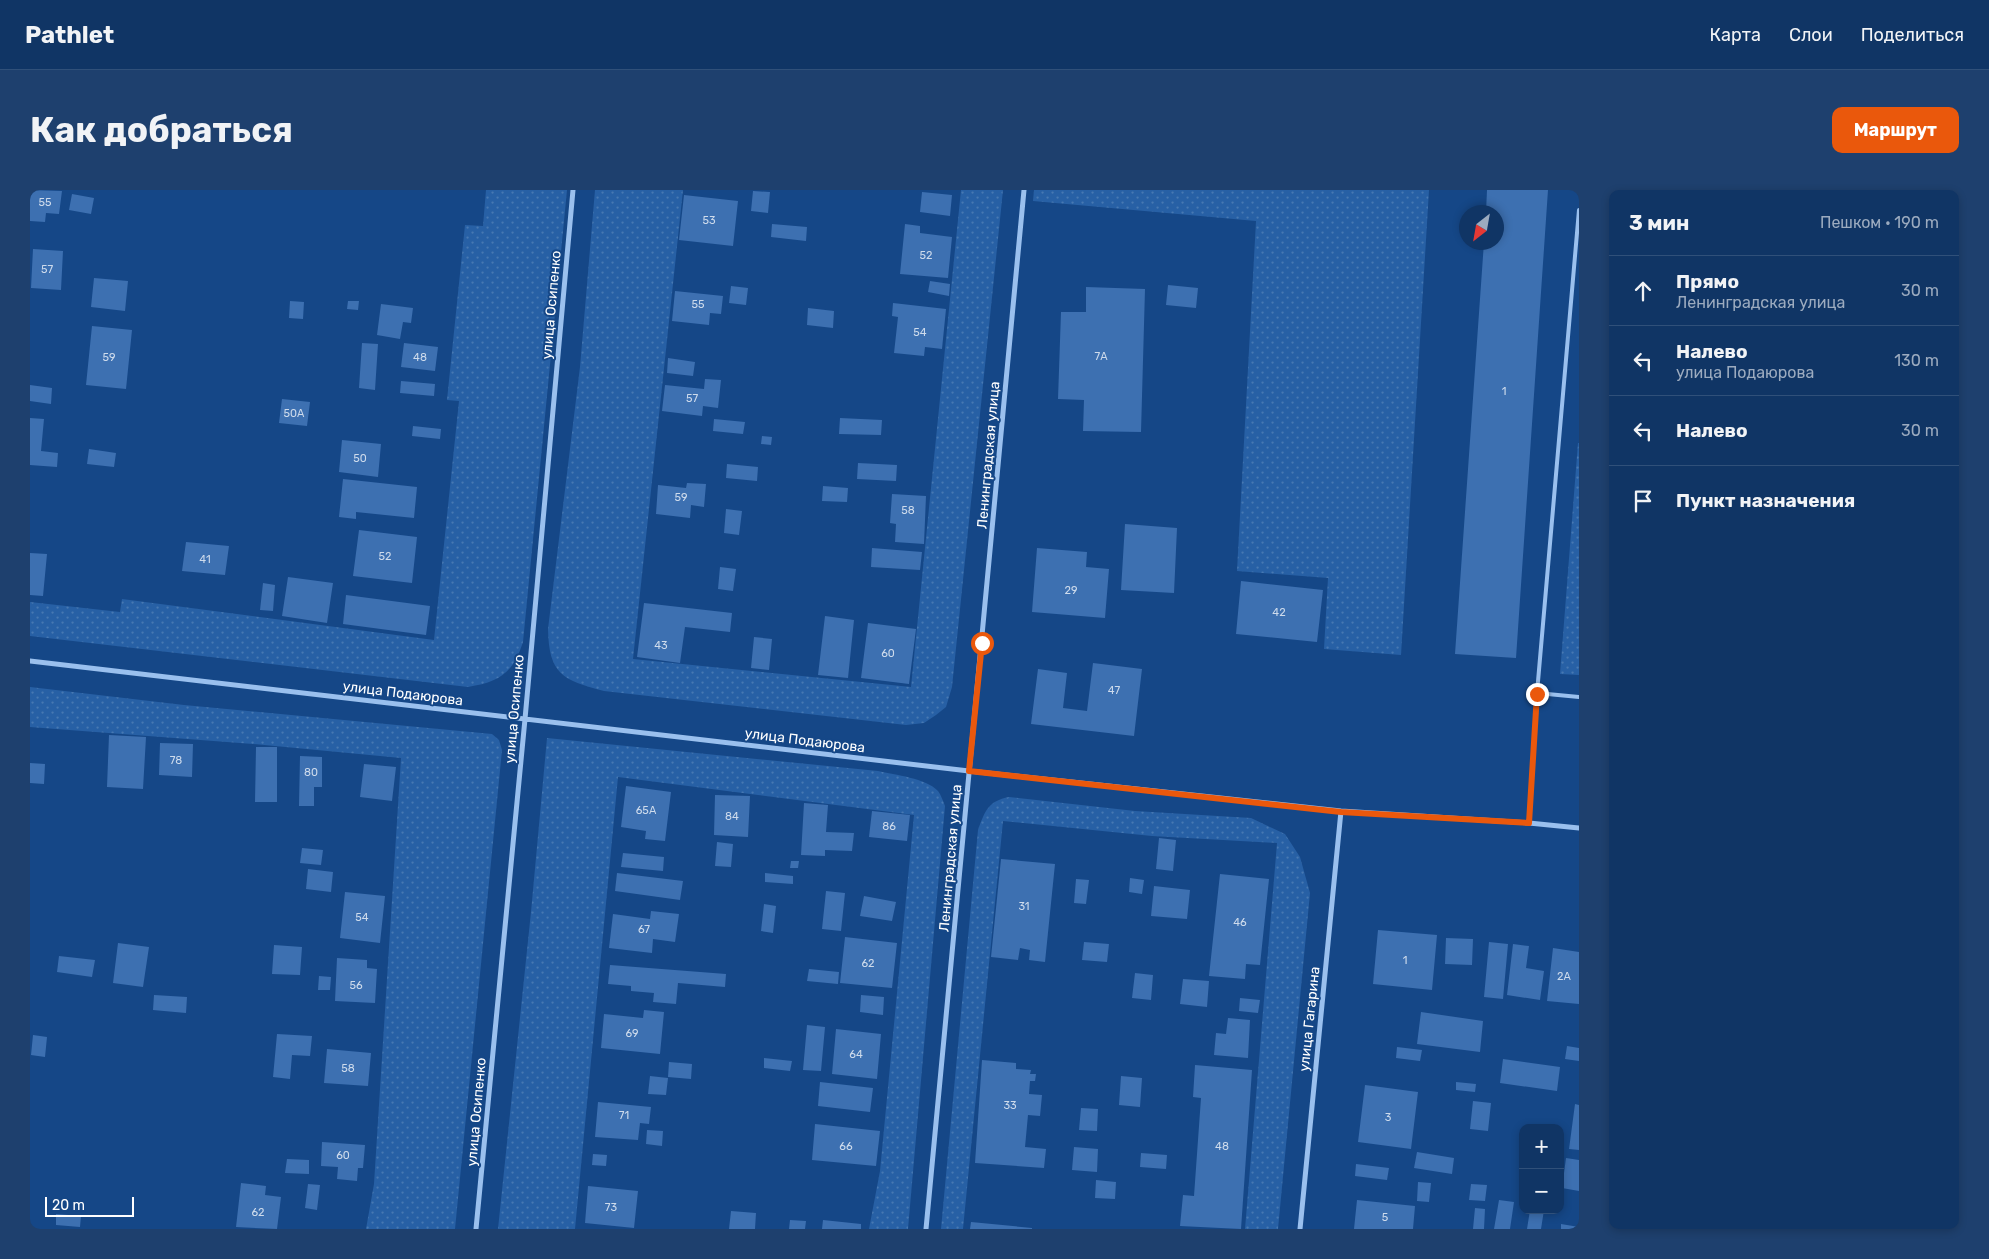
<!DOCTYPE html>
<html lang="ru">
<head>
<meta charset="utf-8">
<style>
  body { margin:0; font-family:Rubik,sans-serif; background:#1e406e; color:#f1f3f6 }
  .controls { position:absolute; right:15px; bottom:15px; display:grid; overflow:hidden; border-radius:10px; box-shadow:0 2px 8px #0003 }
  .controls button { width:45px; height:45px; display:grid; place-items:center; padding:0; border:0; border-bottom:1px solid #305079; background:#103565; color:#f1f3f6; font:25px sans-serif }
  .compass { position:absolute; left:1429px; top:15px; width:45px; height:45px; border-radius:50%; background:#103565; box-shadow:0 2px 8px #0003; rotate:211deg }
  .scale { position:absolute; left:15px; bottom:12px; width:89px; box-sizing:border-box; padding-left:5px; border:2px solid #fff; border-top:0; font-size:14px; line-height:18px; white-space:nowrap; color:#fff; -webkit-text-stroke:4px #154787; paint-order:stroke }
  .stop { position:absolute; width:15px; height:15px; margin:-11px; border:4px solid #ea580c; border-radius:50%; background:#fff }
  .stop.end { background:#ea580c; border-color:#fff; box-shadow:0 1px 5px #0008 }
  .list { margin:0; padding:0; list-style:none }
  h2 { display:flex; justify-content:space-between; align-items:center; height:65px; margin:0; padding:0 20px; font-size:21px }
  h2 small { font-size:16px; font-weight:400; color:#9cabbf }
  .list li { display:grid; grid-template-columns:32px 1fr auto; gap:15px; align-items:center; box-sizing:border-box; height:70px; padding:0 20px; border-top:1px solid #305079 }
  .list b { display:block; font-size:19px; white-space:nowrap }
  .list p { margin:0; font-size:16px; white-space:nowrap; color:#9cabbf }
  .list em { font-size:16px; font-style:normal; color:#9cabbf }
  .icon { flex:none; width:28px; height:28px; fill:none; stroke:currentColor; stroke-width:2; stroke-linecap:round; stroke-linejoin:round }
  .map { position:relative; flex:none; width:1549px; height:1039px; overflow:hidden; border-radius:10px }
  header { display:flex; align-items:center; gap:30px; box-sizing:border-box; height:70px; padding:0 25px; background:#103565; border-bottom:1px solid #305079 }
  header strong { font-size:24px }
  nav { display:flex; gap:28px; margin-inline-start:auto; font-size:18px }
  .intro { display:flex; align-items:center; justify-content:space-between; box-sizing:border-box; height:120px; padding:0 30px }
  h1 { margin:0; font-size:35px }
  .button { padding:12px 22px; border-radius:10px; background:#ea580c; color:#fff; font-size:18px; font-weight:700 }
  main { display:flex; gap:30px; padding:0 30px }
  aside { flex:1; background:#103565; border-radius:10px; box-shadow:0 2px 8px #0003 }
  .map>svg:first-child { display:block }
</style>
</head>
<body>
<header>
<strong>Pathlet</strong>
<nav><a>Карта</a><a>Слои</a><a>Поделиться</a></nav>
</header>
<div class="intro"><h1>Как добраться</h1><a class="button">Маршрут</a></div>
<main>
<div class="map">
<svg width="1549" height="1039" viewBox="0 0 1549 1039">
  <defs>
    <pattern id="grass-dots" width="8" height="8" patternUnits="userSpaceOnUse" patternTransform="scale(1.25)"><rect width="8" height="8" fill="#2760a5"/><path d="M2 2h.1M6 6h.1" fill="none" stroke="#4778b2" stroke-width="1.8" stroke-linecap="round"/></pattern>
  </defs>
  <rect width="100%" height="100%" fill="#154787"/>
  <path fill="url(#grass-dots)" d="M456 0H537L493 452C483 483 470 492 438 497L0 446V412L90 422 92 409 404 450 429 211 417 210 435 35 453 36Z
    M565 0H653L603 469 881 497 931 0H973L922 497 916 517 906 525 894 533 876 535 574 501C532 490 519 484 518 439L550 177Z
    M1004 0H1399L1371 465 1294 459 1298 388 1207 381 1226 31 1003 11Z
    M1548 253H1549V485L1530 484Z
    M0 497 154 515 462 544 469 550 472 560 425 1039H336L344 994 371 568 223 554 0 537Z
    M517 548 848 581C865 585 896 588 908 601 911 605 913 611 915 616L878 1039H839L850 981 884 625 588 587 545 1039H468L501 722Z
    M979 607 1105 621 1221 628 1255 644 1270 667 1280 703 1248 1039H1215L1247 653 1122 646 973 631 933 1039H911L948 640C955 621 958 611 979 607Z"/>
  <path fill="#3d70b1" d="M0 0 32 1 29 24 16 23 15 32 0 31Z
    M1457 0H1518L1486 468 1425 464 1454 52H1466V22H1456Z
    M723 1 740 2 738 23 721 21Z
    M892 2 922 5 920 26 890 22Z
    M42 4 64 8 61 24 39 20Z
    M654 5 708 11 703 56 649 50Z
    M742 34 777 37 776 51 741 47Z
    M875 34 890 36V43L922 47 918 88 870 84Z
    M3 59 33 61 31 100 1 98Z
    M64 88 98 91 95 121 61 117Z
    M900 91 920 94 919 106 898 102Z
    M1138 95 1168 98 1166 118 1136 115Z
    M701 96 718 98 716 115 699 113Z
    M1056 97 1115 99 1111 242 1053 241 1054 210 1028 209 1031 122H1056Z
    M645 101 693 106 691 124 680 123 679 135 642 131Z
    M260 111 274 112 273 129 259 128Z
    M318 111H329L328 120 317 119Z
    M863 113 916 119 912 159 895 157 894 166 864 163 868 127 862 126Z
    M351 114 383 118 381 133 373 132 370 149 347 145Z
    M778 118 804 121 803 138 777 135Z
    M62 136 102 140 96 199 56 195Z
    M332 153 348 154 345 200 329 198Z
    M374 153 408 157 405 181 371 177Z
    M638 168 665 172 663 186 637 183Z
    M675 189 691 190 688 218 673 216 672 226 632 221 635 195 674 199Z
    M371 191 405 194 404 206 370 203Z
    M0 195 22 198 21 214 0 211Z
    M252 209 280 212 277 236 249 233Z
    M0 228 14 229 11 261 28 263 27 277 0 275Z
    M810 228 852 230 851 245 809 244Z
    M684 229 715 232 713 244 683 241Z
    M383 236 411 239 410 249 382 246Z
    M732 246 742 247 741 255 731 254Z
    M312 250 351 254 348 287 309 282Z
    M59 259 86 263 84 277 57 274Z
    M828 273 867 275 866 291 827 289Z
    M697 274 728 277 727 291 696 288Z
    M313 289 387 297 384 328 326 322V329L309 327Z
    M657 293 676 294 674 317 661 315 660 328 626 324 628 295 656 298Z
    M793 296 818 298 817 312 792 311Z
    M862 304 896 306 894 354 865 352 866 334 860 333Z
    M696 319 712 321 709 345 694 343Z
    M1095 334 1147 338 1144 403 1091 400Z
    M329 340 387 347 382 393 323 386Z
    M156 352 199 356 195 385 152 381Z
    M842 358 892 362 890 380 841 377Z
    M1007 358 1057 362 1056 377 1079 379 1075 428 1002 422Z
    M0 363 17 364 13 406 0 405Z
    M690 377 706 379 703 401 688 399Z
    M258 387 303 393 297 433 252 426Z
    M1211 391 1293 400 1287 452 1206 444Z
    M233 393 245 395 243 421 230 420Z
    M316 405 400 416 396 445 313 434Z
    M614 413 702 423 700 442 655 437 650 473 607 467Z
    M795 426 824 430 818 488 788 485Z
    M838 433 886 439 879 494 831 488Z
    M724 447 742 449 739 480 721 478Z
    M1063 473 1112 479 1104 546 1001 534 1008 479 1037 483 1033 518 1057 521Z
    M79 545 116 547 113 599 77 597Z
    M130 553 163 554 162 587 129 585Z
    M226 557H247V612H225Z
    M270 566 292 567V597H284V616H269Z
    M0 573 15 574 14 594 0 593Z
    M334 574 366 577 362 611 330 607Z
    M596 596 641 602 635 651 615 649 616 641 591 637Z
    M685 605 720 606 718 647 684 645Z
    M774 613 798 615 796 642 824 643 822 661 795 660V666L771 665Z
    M842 621 880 625 877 651 839 647Z
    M1129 648 1146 650 1143 681 1126 679Z
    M687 652 703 654 701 677 685 676Z
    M272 658 293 660 291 675 270 673Z
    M593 663 634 667 633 681 591 677Z
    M971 669 1025 674 1015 772 999 770 1000 760 990 758 988 770 961 767Z
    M761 671H769L768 678H760Z
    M278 679 303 682 301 702 276 699Z
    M587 683 653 691 650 710 585 701Z
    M735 683 763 686V694L735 692Z
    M1190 684 1239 689 1230 775 1216 774 1215 789 1179 786Z
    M1100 688 1114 690 1112 704 1099 702Z
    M1046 689 1059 690 1056 714 1044 713Z
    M1124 696 1160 700 1157 729 1121 726Z
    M796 701 815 703 811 741 792 739Z
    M315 702 355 706 350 753 310 748Z
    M834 706 866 712 862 731 830 726Z
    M734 714 746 716 743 743 731 741Z
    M621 721 649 724 645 752 623 749 622 763 579 758 583 724 620 729Z
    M1348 740 1407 745 1402 800 1343 794Z
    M815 747 867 753 862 798 810 793Z
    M1416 748 1443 749 1442 775 1415 774Z
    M1054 752 1079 754 1077 772 1052 770Z
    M1459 752 1478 754 1473 809 1454 807Z
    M88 753 119 757 113 797 83 793Z
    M1483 754 1499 756 1496 778 1514 781 1510 810 1477 805Z
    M244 755 272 757 270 785 242 784Z
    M1523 758 1549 762V814L1517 811Z
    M29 766 65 770 62 787 27 782Z
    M307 768 337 770V778L347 779 345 813 305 811Z
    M580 775 696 784 695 797 648 793 646 814 623 812 624 803 601 801V796L578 794Z
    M779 779 809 782 808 794 777 791Z
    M1105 783 1123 785 1121 810 1102 808Z
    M289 786 301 787 300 800H288Z
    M1153 789 1179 791 1177 817 1150 814Z
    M124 805 157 807 156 823 123 820Z
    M831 805 854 807 853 825 830 822Z
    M1210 808 1230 810 1228 823 1209 821Z
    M614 820 634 822 630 864 571 858 574 824 613 828Z
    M1391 822 1453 831 1450 862 1387 854Z
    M1198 828 1220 830 1218 868 1184 865 1186 843 1196 844Z
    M777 835 795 837 791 881 773 880Z
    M806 839 851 844 847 889 802 884Z
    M247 844 282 846 280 866 262 865 260 889 243 887Z
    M3 845 17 847 15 867 1 865Z
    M1537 856 1549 858V871L1535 869Z
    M1367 857 1392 860 1390 871 1366 868Z
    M297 859 341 863 338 896 294 893Z
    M734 868 762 871 760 881 734 878Z
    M1473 869 1530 877 1527 901 1470 893Z
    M952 870 986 873V879L1001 880 1000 884H1006L1005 891H1000L999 904 1012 905 1010 926 998 925 995 957 1016 959 1014 978 945 973Z
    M639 872 662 874 661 889 638 887Z
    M1165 875 1222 880 1211 1039 1150 1036 1153 1005 1164 1006 1171 908 1163 907Z
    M620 886 638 888 636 905 618 904Z
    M1091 886 1112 888 1110 917 1089 915Z
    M790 892 843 898 840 922 788 916Z
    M1426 892 1446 894 1445 902 1426 900Z
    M1335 895 1388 902 1381 959 1328 952Z
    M1443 911 1461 913 1458 941 1440 939Z
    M568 912 621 917 619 934 610 933 608 950 565 947Z
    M1545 914 1549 915V960L1539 959Z
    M1051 918 1068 919 1067 941 1049 940Z
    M785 934 850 941 846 976 782 970Z
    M617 940 633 941 632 956 616 954Z
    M292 952 335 955 333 978H328L327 991 307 989 308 977 291 976Z
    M1044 957 1068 959 1067 982 1042 980Z
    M1387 962 1424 968 1422 984 1384 978Z
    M1111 963 1137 965 1136 979 1110 977Z
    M563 964 577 965 576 976 562 975Z
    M1536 968 1549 970V1001L1532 998Z
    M257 969 279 970V984L255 983Z
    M1326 974 1359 978 1357 990 1325 986Z
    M1066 990 1086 992 1085 1009 1065 1008Z
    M1388 992 1401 993 1399 1012 1387 1011Z
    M211 993 236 996 235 1005 251 1007 247 1039 206 1037Z
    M278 994 290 995 287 1020 275 1018Z
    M1441 994 1457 995 1455 1011 1439 1010Z
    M558 996 608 1001 604 1038 555 1033Z
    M1327 1010 1385 1016 1383 1039H1324Z
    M1469 1010 1484 1012 1480 1039H1464Z
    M1445 1018 1455 1019 1454 1039H1443Z
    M1500 1020H1514L1511 1039H1497Z
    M701 1021 726 1023 725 1039H699Z
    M26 1024 51 1026 50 1037 26 1035Z
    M760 1030 776 1031 775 1039H759Z
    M793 1030 831 1034V1039H792Z
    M941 1032 1002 1038V1039H940Z
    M1531 1034 1549 1037V1039H1531Z"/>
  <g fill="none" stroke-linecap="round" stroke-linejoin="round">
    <path stroke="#9ac0ee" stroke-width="4" d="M1507 503 1549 20
      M1499 633 1507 503 1549 507"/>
    <path stroke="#9ac0ee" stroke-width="5" d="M0 471 939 581 1311 621 1499 633 1549 638
      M446 1039 495 529 543 0
      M896 1039 994 0
      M1270 1039 1311 621"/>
  </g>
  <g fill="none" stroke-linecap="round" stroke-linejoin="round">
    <path stroke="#ea580c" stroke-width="6" d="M952 453 939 581 1311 622 1499 633 1507 504"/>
  </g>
  <g text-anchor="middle" stroke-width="4" stroke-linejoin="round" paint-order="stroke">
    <g font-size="11" fill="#cedbec">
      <text x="15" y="16">55</text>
      <text x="679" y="34">53</text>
      <text x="896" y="69">52</text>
      <text x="17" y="83">57</text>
      <text x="668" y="118">55</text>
      <text x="890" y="146">54</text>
      <text x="1071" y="170">7А</text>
      <text x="79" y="171">59</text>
      <text x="390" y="171">48</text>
      <text x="1474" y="205">1</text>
      <text x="662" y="212">57</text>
      <text x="264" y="227">50А</text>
      <text x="330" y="272">50</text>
      <text x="651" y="311">59</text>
      <text x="878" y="324">58</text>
      <text x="355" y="370">52</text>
      <text x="175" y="373">41</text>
      <text x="1041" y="404">29</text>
      <text x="1249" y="426">42</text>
      <text x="631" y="459">43</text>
      <text x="858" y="467">60</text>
      <text x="1084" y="504">47</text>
      <text x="146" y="574">78</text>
      <text x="281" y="586">80</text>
      <text x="616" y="624">65А</text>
      <text x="702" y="630">84</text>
      <text x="859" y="640">86</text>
      <text x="994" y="720">31</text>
      <text x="332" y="731">54</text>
      <text x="1210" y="736">46</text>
      <text x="614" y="743">67</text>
      <text x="1375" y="774">1</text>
      <text x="838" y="777">62</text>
      <text x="1534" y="790">2А</text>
      <text x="326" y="799">56</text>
      <text x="602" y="847">69</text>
      <text x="826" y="868">64</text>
      <text x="318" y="882">58</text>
      <text x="980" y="919">33</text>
      <text x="594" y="929">71</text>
      <text x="1358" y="931">3</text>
      <text x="816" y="960">66</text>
      <text x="1192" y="960">48</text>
      <text x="313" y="969">60</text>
      <text x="581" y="1021">73</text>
      <text x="228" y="1026">62</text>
      <text x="1355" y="1031">5</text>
    </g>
    <g font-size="14" fill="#fff" stroke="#154787">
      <text transform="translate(521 115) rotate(-85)" y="5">улица Осипенко</text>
      <text transform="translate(958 265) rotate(-85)" y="5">Ленинградская улица</text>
      <text transform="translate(373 503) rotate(7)" y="5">улица Подаюрова</text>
      <text transform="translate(484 519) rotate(-85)" y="5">улица Осипенко</text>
      <text transform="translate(775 550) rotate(7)" y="5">улица Подаюрова</text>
      <text transform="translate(920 668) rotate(-85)" y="5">Ленинградская улица</text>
      <text transform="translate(1279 829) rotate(-84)" y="5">улица Гагарина</text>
      <text transform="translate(446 922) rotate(-85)" y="5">улица Осипенко</text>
    </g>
  </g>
</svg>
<div class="controls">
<button>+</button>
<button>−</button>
</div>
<svg class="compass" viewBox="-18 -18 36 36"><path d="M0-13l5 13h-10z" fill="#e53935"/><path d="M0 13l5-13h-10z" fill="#9cabbf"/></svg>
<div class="scale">20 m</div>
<div class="stop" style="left:952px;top:453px"></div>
<div class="stop end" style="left:1507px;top:504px"></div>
</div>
<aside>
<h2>3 мин<small>Пешком · 190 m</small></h2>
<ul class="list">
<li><svg class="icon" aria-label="ahead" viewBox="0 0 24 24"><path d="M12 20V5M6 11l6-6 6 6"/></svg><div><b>Прямо</b><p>Ленинградская улица</p></div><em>30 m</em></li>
<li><svg class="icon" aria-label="left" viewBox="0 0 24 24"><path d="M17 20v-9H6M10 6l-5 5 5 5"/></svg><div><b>Налево</b><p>улица Подаюрова</p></div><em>130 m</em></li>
<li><svg class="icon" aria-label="left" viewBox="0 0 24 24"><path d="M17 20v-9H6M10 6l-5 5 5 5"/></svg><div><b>Налево</b></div><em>30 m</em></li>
<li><svg class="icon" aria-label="arrive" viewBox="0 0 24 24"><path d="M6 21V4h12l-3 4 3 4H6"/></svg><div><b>Пункт назначения</b></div></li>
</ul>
</aside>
</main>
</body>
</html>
